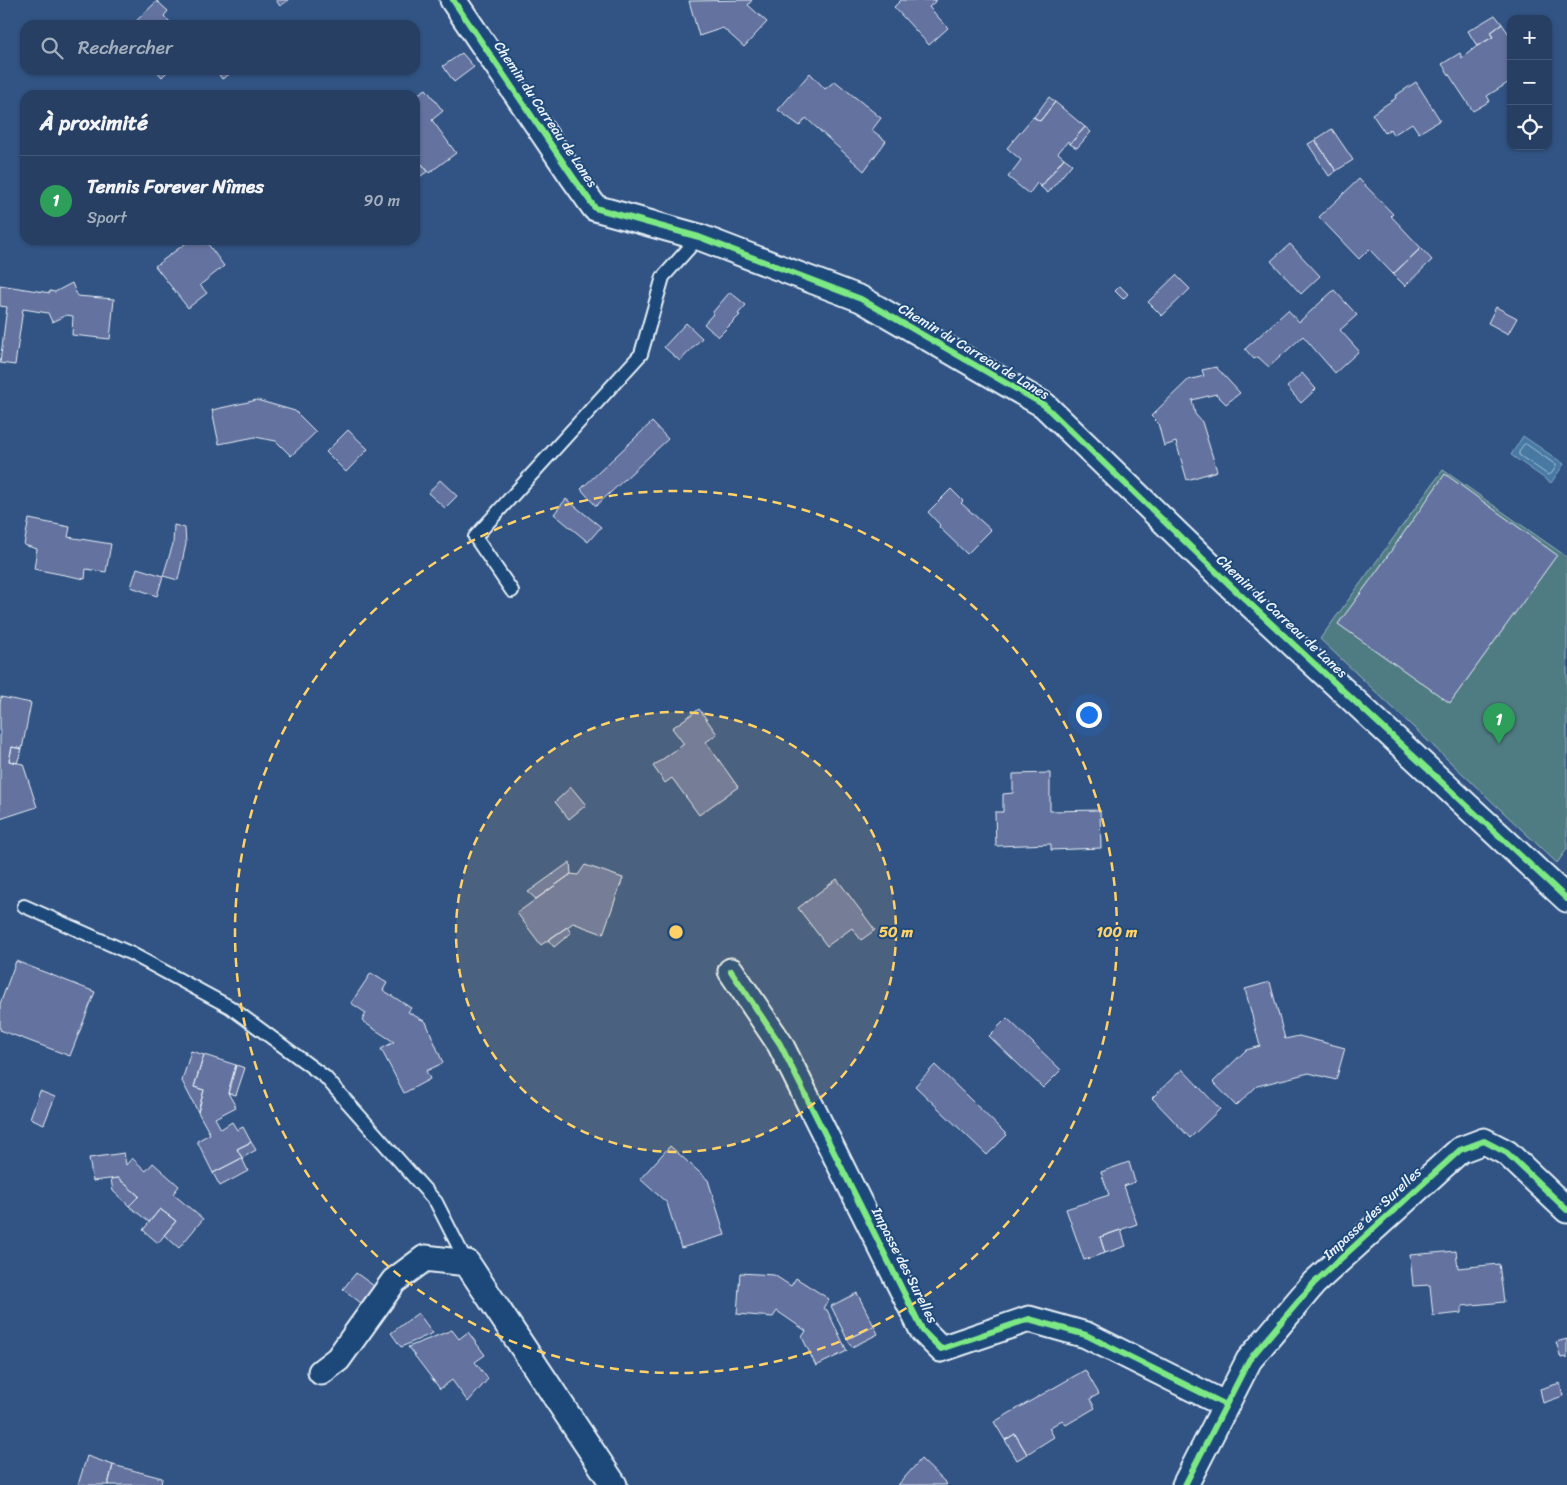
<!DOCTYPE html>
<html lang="fr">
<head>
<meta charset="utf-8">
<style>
  body { margin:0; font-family:Sriracha,sans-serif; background:#2e4669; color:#f1f3f6 }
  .controls { position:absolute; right:15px; top:15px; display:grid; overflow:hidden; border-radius:10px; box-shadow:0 1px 4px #0004 }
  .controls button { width:45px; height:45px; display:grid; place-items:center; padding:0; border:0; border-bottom:1px solid #425878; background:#263f63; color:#f1f3f6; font:25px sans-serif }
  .you { position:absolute; left:1088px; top:714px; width:18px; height:18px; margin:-12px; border:4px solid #fff; border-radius:50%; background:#1a73e8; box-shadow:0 0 0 8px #1a73e833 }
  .badge { display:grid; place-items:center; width:32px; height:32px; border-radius:50%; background:#ffd166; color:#fff; font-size:16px; font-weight:700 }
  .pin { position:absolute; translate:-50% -41px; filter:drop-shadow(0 1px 2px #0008) }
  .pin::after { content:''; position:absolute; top:26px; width:18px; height:15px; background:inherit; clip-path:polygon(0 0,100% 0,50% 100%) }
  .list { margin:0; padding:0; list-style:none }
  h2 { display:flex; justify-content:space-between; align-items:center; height:65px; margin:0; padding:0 20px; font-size:21px }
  h2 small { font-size:16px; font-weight:400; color:#a4afbe }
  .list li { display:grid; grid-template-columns:32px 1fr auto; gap:15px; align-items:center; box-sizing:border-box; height:90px; padding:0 20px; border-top:1px solid #425878 }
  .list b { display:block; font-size:19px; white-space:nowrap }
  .list p { margin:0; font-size:16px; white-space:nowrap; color:#a4afbe }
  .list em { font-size:16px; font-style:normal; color:#a4afbe }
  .icon { flex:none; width:28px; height:28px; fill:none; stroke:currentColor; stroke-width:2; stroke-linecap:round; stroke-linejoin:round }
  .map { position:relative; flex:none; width:1567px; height:1485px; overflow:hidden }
  .search { position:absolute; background:#263f63; box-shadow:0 1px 4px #0004; left:20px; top:20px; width:400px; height:55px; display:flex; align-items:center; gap:12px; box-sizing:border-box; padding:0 18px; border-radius:15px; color:#a4afbe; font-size:19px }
  .panel { position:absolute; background:#263f63; box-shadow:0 1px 4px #0004; left:20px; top:90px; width:400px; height:155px; border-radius:15px }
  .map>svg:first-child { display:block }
</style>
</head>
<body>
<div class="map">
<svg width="1567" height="1485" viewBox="0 0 1567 1485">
  <rect width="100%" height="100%" fill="#325484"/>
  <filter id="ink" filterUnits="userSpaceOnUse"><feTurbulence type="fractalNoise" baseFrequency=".02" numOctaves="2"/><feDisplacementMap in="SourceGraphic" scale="10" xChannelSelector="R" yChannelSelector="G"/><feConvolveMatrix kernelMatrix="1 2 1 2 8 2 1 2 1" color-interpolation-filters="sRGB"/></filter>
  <g filter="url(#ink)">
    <path fill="#507b83" stroke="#9cb6be" d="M1443 470 1567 557V849L1557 863 1320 639Z"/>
    <path fill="#4679a3" stroke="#87a9c5" d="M1523 436 1564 464 1551 483 1511 455Z"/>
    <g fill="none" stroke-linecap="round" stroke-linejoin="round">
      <path stroke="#a7c1d6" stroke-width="1" d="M1526 444 1556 465V467L1551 474 1548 475 1519 455V452L1523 445Z"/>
    </g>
    <path fill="#64729f" stroke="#e8f1f8" d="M276 0H289L280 6Z
      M752 0 748 5 767 22 744 47 723 28 699 36 689 1Z
      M901 0H937L929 7 948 28 929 45 894 7Z
      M157 1 168 11 164 16 173 25H132Z
      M1495 15 1502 24 1490 33 1493 37 1477 46 1468 31Z
      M1502 24 1511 37V56L1507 59 1511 64V81L1487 96 1490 101 1473 111 1442 64 1460 53 1462 58 1477 46 1493 37 1490 33Z
      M462 53 474 67 454 82 443 66Z
      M156 70H169L162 77Z
      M216 70H236L222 79Z
      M810 73 825 89 835 81 881 118 872 130 886 141 864 171 806 118 800 126 778 110Z
      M1416 82 1440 120 1419 133 1412 123 1393 135 1390 129 1385 133 1372 114 1396 98 1395 96Z
      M426 89 443 111 432 120 456 153 429 173 422 164 415 169V96Z
      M1049 97 1055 102 1040 121 1034 117Z
      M1055 102 1085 127 1070 144 1068 141 1058 153 1064 158 1041 187 1037 183 1029 194 1008 177 1021 160 1007 148 1033 117 1040 121Z
      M1085 127 1091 132 1077 148 1070 144Z
      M1332 129 1353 160 1336 171 1315 140Z
      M1315 140 1336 171 1329 176 1308 144Z
      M1064 158 1072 164 1048 193 1041 187Z
      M422 164 428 171 415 180V169Z
      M1359 179 1393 214 1391 216 1421 248 1393 274 1369 249 1359 259 1319 217Z
      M190 240H205L224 266 200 285 207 293 188 308 155 266Z
      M1290 244 1320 276 1301 294 1271 261Z
      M1421 248 1432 260 1405 286 1393 274Z
      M1176 275 1190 289 1162 316 1148 302Z
      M72 283 77 296 114 299 110 339 72 335 73 316 66 315 52 322 48 313 23 309 15 365 0 363 7 307 0 306V285L50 293V291L55 292Z
      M1120 286 1128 294 1123 299 1115 291Z
      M1334 290 1357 315 1340 330 1359 351 1335 373 1303 336 1269 367 1258 357 1254 359 1245 349 1288 310 1299 322Z
      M730 292 746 305 738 314 740 315 718 337 704 324 713 314 712 313Z
      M1496 307 1517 318 1508 334 1488 323Z
      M686 323 702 338 680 361 664 347Z
      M1216 367 1240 393 1226 404 1216 394 1192 400 1195 414 1202 422 1217 471 1187 480 1176 442 1164 446 1158 423 1151 416 1188 380 1204 376 1202 370Z
      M1302 373 1316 389 1301 403 1287 387Z
      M257 400 295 411 316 432 291 456 276 441 255 437 219 444 212 410Z
      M652 422 668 439 596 506 581 489Z
      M348 430 368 449 346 472 326 452Z
      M1445 474 1557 555 1450 703 1338 624 1377 571Z
      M440 480 457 496 445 508 428 493Z
      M951 489 963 501 961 503 991 530 967 554 939 527 940 525 928 512Z
      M566 499 601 527 588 542 554 514Z
      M29 519 70 527 68 537 111 544 106 572 86 569 85 579 34 569 37 549 24 545Z
      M174 525 185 528 186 544 178 580 163 576 173 544Z
      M137 568 163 576 157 596 131 587Z
      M1 697 31 703 22 749 12 747 9 761 23 764 37 807 0 819V704Z
      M699 709 717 734 706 742 738 787 699 815 672 778 665 783 653 766 684 744 672 728Z
      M12 747 22 749 17 763 9 761Z
      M1050 773V811L1100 810 1101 848 1051 850V844L996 846 995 812H1003V794L1013 793V774Z
      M571 787 586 805 569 819 555 802Z
      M570 862 571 874 536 899 528 892Z
      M585 865 623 878 603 934 573 923 541 945 517 913 571 874 578 875Z
      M837 879 875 930 861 940 852 928 827 946 798 908Z
      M567 927 571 933 554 947 548 940Z
      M16 961 95 992 70 1056 0 1030V1004Z
      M371 973 387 983 383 990 411 1008 408 1012 426 1022 443 1063 426 1071 430 1079 404 1093 381 1049 394 1042 362 1021 366 1013 351 1003Z
      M1270 982 1285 1039 1299 1036 1345 1048 1336 1080 1309 1073 1257 1086 1236 1106 1213 1082 1246 1050 1260 1046 1245 989Z
      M1007 1018 1061 1070 1043 1088 989 1036Z
      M191 1051 204 1055 194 1087 204 1090 198 1112 182 1081Z
      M204 1055 236 1065 228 1093 236 1107 215 1118 221 1129 232 1122 237 1130 243 1127 251 1142 237 1149 242 1158 213 1173 197 1141 210 1134 198 1112 204 1090 194 1087Z
      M236 1065 245 1068 236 1095 228 1093Z
      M935 1065 1007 1135 987 1155 915 1086Z
      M1182 1069 1220 1109 1190 1138 1152 1098Z
      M40 1091 55 1097 44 1124 30 1118Z
      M251 1142 256 1150 242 1158 237 1149Z
      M670 1146 708 1180 725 1235 681 1248 667 1203 640 1179Z
      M124 1153 126 1165 132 1158 146 1171 153 1163 179 1186 173 1194 203 1219 179 1248 164 1235 176 1221 160 1209 149 1222 129 1206 139 1196 118 1178 93 1181 89 1158Z
      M242 1158 248 1171 220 1186 213 1173Z
      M1129 1162 1135 1182 1124 1186 1137 1224 1100 1237 1105 1253 1084 1260 1066 1209 1109 1195 1101 1172Z
      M118 1178 139 1196 129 1206 113 1191 111 1179Z
      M160 1209 176 1221 158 1243 143 1230Z
      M1121 1230 1126 1246 1105 1253 1100 1237Z
      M1456 1251 1458 1268 1499 1264 1504 1302 1462 1306V1313L1433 1316 1430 1285 1413 1286 1410 1255Z
      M356 1273 374 1286 361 1303 343 1289Z
      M740 1273 774 1275 791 1286 796 1278 829 1299 823 1308 827 1310 847 1351 816 1366 802 1337 806 1331 777 1311 773 1317 737 1314Z
      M857 1293 874 1326 847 1339 831 1306Z
      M418 1313 433 1333 401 1347 391 1333Z
      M874 1326 878 1334 852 1347 847 1339Z
      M452 1330 459 1339 468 1332 485 1355 475 1362 488 1379 468 1402 452 1380 440 1389 408 1347Z
      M1567 1339V1359L1566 1357 1561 1358 1556 1342Z
      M1085 1370 1099 1394 1090 1399 1095 1408 1066 1425 1062 1420 1049 1428 1054 1437 1027 1454 1015 1434 1005 1440 994 1422Z
      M1560 1383 1563 1396 1543 1403 1540 1389Z
      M1015 1434 1027 1454 1017 1460 1005 1440Z
      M87 1456 113 1465 108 1485H78Z
      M921 1459 947 1484 946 1485H898Z
      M113 1465 162 1478 161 1485H108Z"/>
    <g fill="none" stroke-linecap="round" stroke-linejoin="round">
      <defs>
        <path id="service" d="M512 591 475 537 641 354 663 277 699 237
          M24 906 132 954 230 1007 325 1077 436 1202 467 1263"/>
        <path id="minor" d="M453 0 573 177 595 208 699 237 861 299 1044 405 1233 588 1567 899
          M731 971 780 1044 923 1331 941 1349 1029 1319 1086 1335 1226 1405
          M321 1372 338 1359 394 1281 425 1258 467 1263 614 1485
          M1185 1485 1249 1360 1314 1283 1460 1150 1484 1141 1507 1153 1567 1210"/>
      </defs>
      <use href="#service" stroke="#e8f1f8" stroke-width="16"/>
      <use href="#minor" stroke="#e8f1f8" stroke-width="29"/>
      <use href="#service" stroke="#1f4a7a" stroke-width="12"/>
      <use href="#minor" stroke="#1f4a7a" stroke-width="25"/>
      <defs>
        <path id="cycleway" d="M453 0 573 177 595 208 699 237 861 299 1044 405 1233 588 1567 899
          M731 971 780 1044 923 1331 941 1349 1029 1319 1086 1335 1226 1405
          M1185 1485 1249 1360 1314 1283 1460 1150 1484 1141 1507 1153 1567 1210"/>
      </defs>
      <use href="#cycleway" stroke="#1f4a7a" stroke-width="9"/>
      <use href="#cycleway" stroke="#7ce984" stroke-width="6"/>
    </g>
  </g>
  <circle cx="676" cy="932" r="220" fill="#ffd166" fill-opacity=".12"/>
  <g fill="none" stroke="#ffd166" stroke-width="2.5" stroke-dasharray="9 6">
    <circle cx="676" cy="932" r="220"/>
    <circle cx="676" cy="932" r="441"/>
  </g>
  <g text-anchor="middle" stroke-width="4" stroke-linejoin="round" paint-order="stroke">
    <g font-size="14" fill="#e8f1f8" stroke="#1f4a7a">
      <text transform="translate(546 114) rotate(56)" y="5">Chemin du Carreau de Lanes</text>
      <text transform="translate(974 351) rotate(31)" y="5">Chemin du Carreau de Lanes</text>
      <text transform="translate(1282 616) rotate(43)" y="5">Chemin du Carreau de Lanes</text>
      <text transform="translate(1372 1213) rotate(-43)" y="5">Impasse des Surelles</text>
      <text transform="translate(905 1265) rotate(63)" y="5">Impasse des Surelles</text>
    </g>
  </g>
  <circle cx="676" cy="932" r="8" fill="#ffd166" stroke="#1f4a7a" stroke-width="2.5"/>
  <g font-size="15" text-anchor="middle" font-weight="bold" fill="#ffd166" stroke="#1f4a7a" stroke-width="4" stroke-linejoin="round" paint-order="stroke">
    <text x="896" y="937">50 m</text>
    <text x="1117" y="937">100 m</text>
  </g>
</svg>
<div class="controls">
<button>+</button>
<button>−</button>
<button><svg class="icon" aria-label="locate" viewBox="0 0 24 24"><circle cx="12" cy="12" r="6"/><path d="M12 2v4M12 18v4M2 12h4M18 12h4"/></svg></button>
</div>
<div class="you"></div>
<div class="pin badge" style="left:1499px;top:744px;background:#2e9e5b">1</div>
<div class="search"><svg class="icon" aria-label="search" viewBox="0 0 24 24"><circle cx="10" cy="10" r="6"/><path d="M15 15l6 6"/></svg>Rechercher</div>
<section class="panel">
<h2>À proximité<small></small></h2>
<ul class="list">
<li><span class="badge" style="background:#2e9e5b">1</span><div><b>Tennis Forever Nîmes</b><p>Sport</p></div><em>90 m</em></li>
</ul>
</section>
</div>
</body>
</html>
